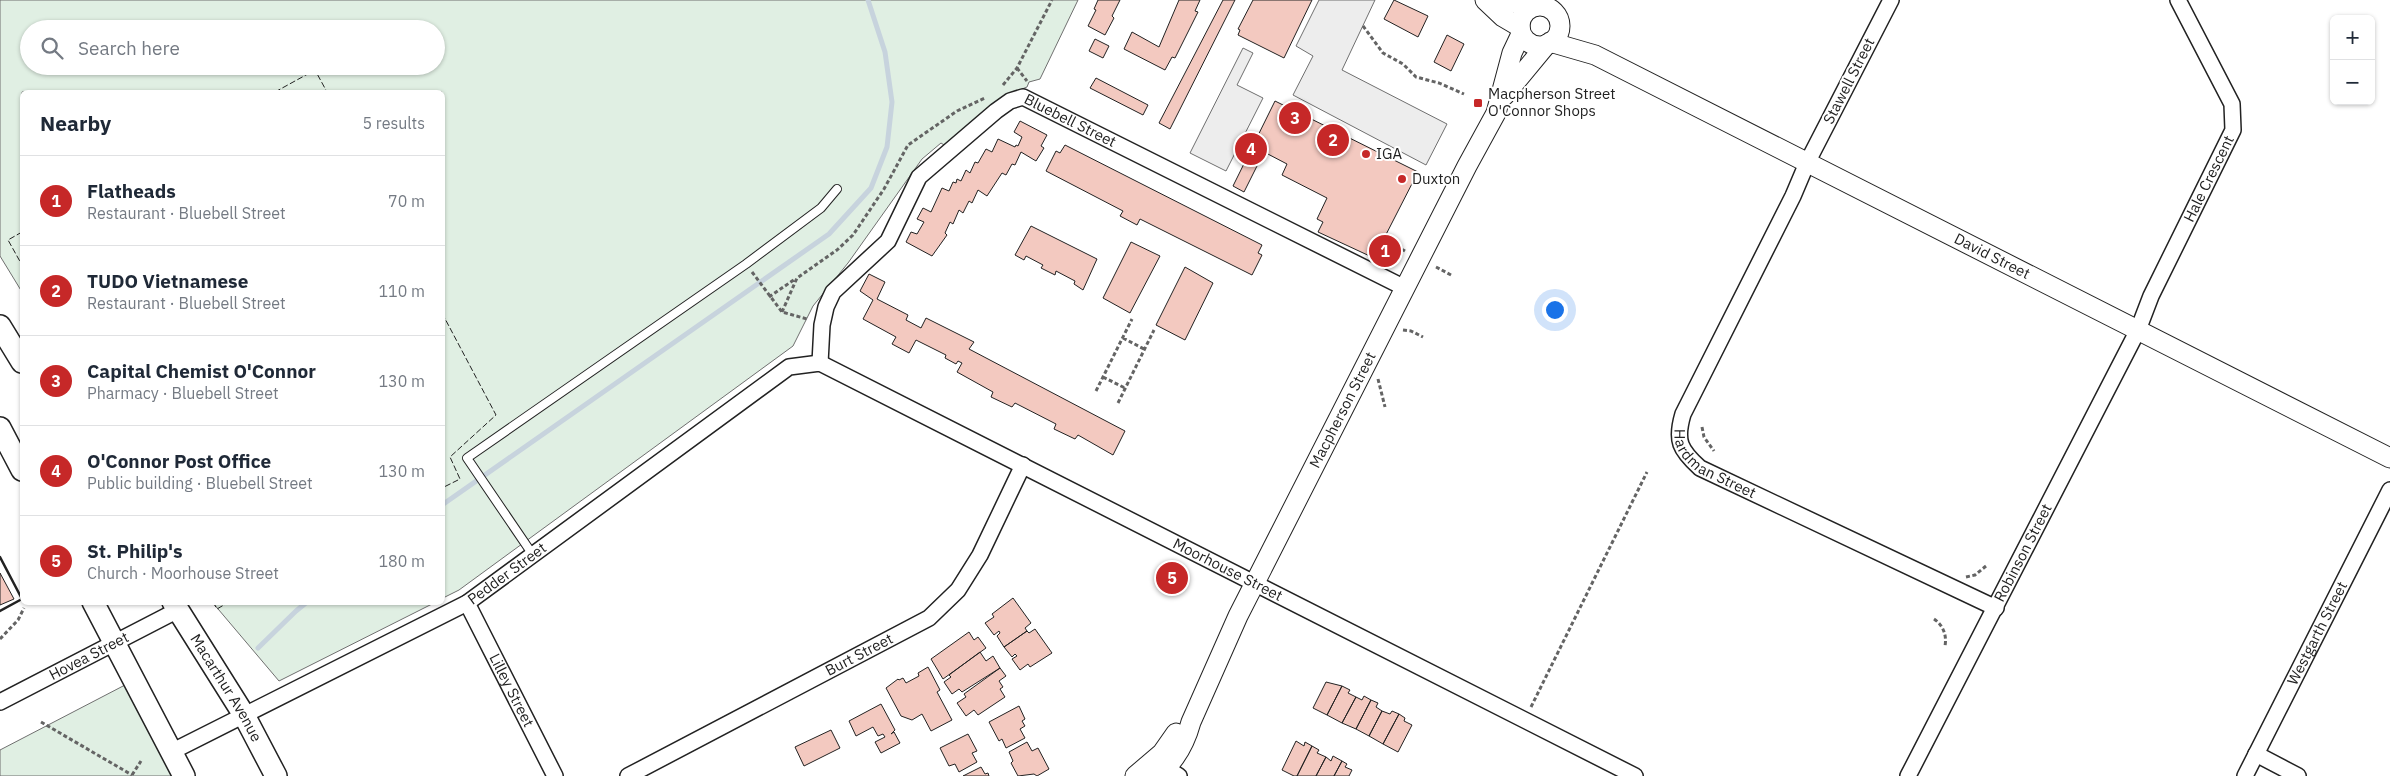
<!DOCTYPE html>
<html lang="en">
<head>
<meta charset="utf-8">
<style>
  body { margin:0; font-family:"IBM Plex Sans",sans-serif; background:#f2f2f3; color:#1f2937 }
  .controls { position:absolute; right:15px; top:15px; display:grid; overflow:hidden; border-radius:8px; box-shadow:0 1px 4px #0004 }
  .controls button { width:45px; height:45px; display:grid; place-items:center; padding:0; border:0; border-bottom:1px solid #e0e1e3; background:#fff; color:#1f2937; font:25px sans-serif }
  .you { position:absolute; left:1554px; top:309px; width:18px; height:18px; margin:-12px; border:4px solid #fff; border-radius:50%; background:#1a73e8; box-shadow:0 0 0 8px #1a73e833 }
  .badge { display:grid; place-items:center; width:32px; height:32px; border-radius:50%; background:#c62828; color:#fff; font-size:16px; font-weight:700 }
  .pin { position:absolute; translate:-50% -50%; border:2px solid #fff; box-shadow:0 1px 5px #0006 }
  .list { margin:0; padding:0; list-style:none }
  h2 { display:flex; justify-content:space-between; align-items:center; height:65px; margin:0; padding:0 20px; font-size:21px }
  h2 small { font-size:16px; font-weight:400; color:#747a83 }
  .list li { display:grid; grid-template-columns:32px 1fr auto; gap:15px; align-items:center; box-sizing:border-box; height:90px; padding:0 20px; border-top:1px solid #e0e1e3 }
  .list b { display:block; font-size:19px; white-space:nowrap }
  .list p { margin:0; font-size:16px; white-space:nowrap; color:#747a83 }
  .list em { font-size:16px; font-style:normal; color:#747a83 }
  .icon { flex:none; width:28px; height:28px; fill:none; stroke:currentColor; stroke-width:2; stroke-linecap:round; stroke-linejoin:round }
  .map { position:relative; flex:none; width:2390px; height:776px; overflow:hidden }
  .search { position:absolute; background:#fff; box-shadow:0 1px 4px #0004; left:20px; top:20px; width:425px; height:55px; display:flex; align-items:center; gap:12px; box-sizing:border-box; padding:0 18px; border-radius:28px; color:#747a83; font-size:19px }
  .panel { position:absolute; background:#fff; box-shadow:0 1px 4px #0004; left:20px; top:90px; width:425px; height:515px; border-radius:8px }
  .map>svg:first-child { display:block }
</style>
</head>
<body>
<div class="map">
<svg width="2390" height="776" viewBox="0 0 2390 776">
  <rect width="100%" height="100%" fill="#fff"/>
  <path fill="#e0efe3" stroke="#6f6f6f" fill-rule="evenodd" d="M0 0H1078L1040 79 1029 82 1027 87 1012 93 944 145 941 143 922 159 848 263 813 306 793 346 459 590 443 598 442 92H22V292L0 256ZM29 29H436V66H29Z
    M213 603H434L279 681Z
    M125 685 174 776H0V750Z"/>
  <path fill="#ededed" stroke="#6f6f6f" d="M1319 0H1375L1342 70 1447 124 1426 165 1293 95 1313 56 1296 46Z
    M1243 48 1253 53 1237 85 1263 98 1226 171 1190 153Z"/>
  <g fill="none" stroke-linecap="round" stroke-linejoin="round">
    <path stroke="#c7d3dd" stroke-width="5" d="M442 505 829 234 871 188 887 147 892 102 885 52 868 0
      M258 648 296 611 307 602"/>
  </g>
  <path fill="#f3c9c0" stroke="#222" d="M1098 0H1120L1112 16 1114 18 1105 35 1088 26 1096 10 1094 9Z
    M1179 0H1200L1195 11 1198 12 1175 58 1172 57 1165 70 1124 49 1132 32 1159 47Z
    M1223 0H1235L1170 129 1159 123Z
    M1253 0H1312L1284 58 1238 35 1240 30 1238 29Z
    M1394 0 1428 16 1418 37 1384 19Z
    M1447 35 1464 44 1451 71 1434 62Z
    M1095 39 1109 46 1103 58 1089 51Z
    M1096 78 1148 105 1143 115 1090 88Z
    M1275 101 1418 172 1374 258 1318 232 1323 222 1317 219 1327 198 1282 175 1287 164 1264 152 1244 192 1233 186Z
    M1020 121 1047 135 1041 146 1044 148 1036 161 1021 152 1015 165 1012 164 1006 175 1002 173 987 196 978 190 972 203 969 201 963 213 959 210 953 224 950 222 945 233 947 235 932 256 906 242 911 232 917 234 924 222 917 219 923 208 931 212 942 188 949 191 953 182 956 183 957 179 961 181 966 170 970 173 975 162 978 163 986 149 992 152 998 139 1015 147 1016 145 1018 146 1022 137 1014 132Z
    M1065 145 1262 245 1258 253 1262 255 1252 275 1140 219 1137 225 1120 216 1123 211 1046 171 1056 151 1060 153Z
    M1031 226 1097 259 1083 290 1074 284 1075 281 1056 271 1055 275 1041 268 1043 265 1026 256 1024 260 1015 255Z
    M1131 242 1160 256 1130 313 1103 298Z
    M1185 267 1213 283 1185 340 1156 325Z
    M869 274 885 282 877 299 908 315 906 320 921 328 926 318 974 342 969 349 1125 431 1113 455 1078 435 1075 439 1054 429 1056 424 1015 403 1012 407 991 397 993 392 957 372 962 363 958 361 956 364 945 358 946 355 916 340 909 353 892 344 896 337 863 319 873 300 860 291Z
    M0 573 14 599 0 605Z
    M1013 598 1031 623 1025 628 1027 631 1004 647 997 636 1000 633 999 631 994 635 985 623 994 617 992 614Z
    M1035 629 1052 653 1030 667 1028 664 1020 670 1012 659 1017 656 1015 654 1012 657 1004 647 1027 631 1029 633Z
    M969 632 974 640 978 637 986 648 943 679 931 659Z
    M980 652 986 661 993 656 1000 668 962 692 959 689 952 694 944 682 951 677 949 675Z
    M928 667 940 690 937 692 952 720 931 731 922 714 912 720 901 716 886 688 898 679 899 680 903 678 906 683 919 676 918 673Z
    M1000 668 1006 676 999 681 1003 687 1000 689 1005 697 978 715 974 710 966 716 957 703 966 697 964 694Z
    M1326 682 1342 686 1327 715 1313 708Z
    M1342 686 1350 690 1348 693 1356 697 1342 723 1327 715Z
    M1364 696 1371 700 1356 729 1342 723 1356 697 1362 700Z
    M1371 700 1378 703 1376 707 1382 711 1369 736 1356 729Z
    M881 704 895 730 891 734 894 732 900 743 881 753 875 742 885 737 883 734 878 736 873 727 856 736 849 721Z
    M1019 706 1025 719 1022 721 1025 726 1020 729 1025 738 1006 748 1002 739 999 741 989 722Z
    M1382 711 1390 714 1392 711 1399 714 1383 744 1369 736Z
    M1399 714 1405 718 1404 721 1412 725 1398 752 1383 744Z
    M831 730 840 748 804 766 795 747Z
    M968 734 977 751 972 753 977 762 959 772 955 764 949 766 940 748Z
    M1296 741 1304 746 1305 742 1312 746 1297 776H1294L1282 770Z
    M1027 742 1032 751 1038 748 1049 769 1037 776 1034 774 1018 776 1011 763 1013 761 1009 752Z
    M1312 746 1319 750 1317 753 1326 757 1316 776H1297Z
    M1333 756 1342 761 1334 776H1316L1326 757 1331 761Z
    M1342 761 1347 764 1345 767 1352 770 1349 776H1334Z
    M981 767 985 774 988 773 989 776H963Z"/>
  <g fill="none" stroke-linecap="round" stroke-linejoin="round">
    <defs>
      <path id="service" d="M533 555 467 458 746 264 821 208 837 189"/>
      <g id="minor">
        <path id="s1" d="M1891 0 1807 163 1793 196 1683 414C1675 441 1680 450 1700 468L1996 608"/>
        <path id="s2" d="M820 363 822 325 826 307 833 292 888 241 919 177 996 111 1010 101 1023 97 1405 288"/>
        <path id="s3" d="M467 603 555 776"/>
        <path id="s4" d="M0 702 178 610"/>
        <path id="s5" d="M171 752 467 603 789 367 820 363 1635 776"/>
        <path d="M2256 754 2298 776"/>
        <path d="M1157 762 1179 776"/>
        <path id="s6" d="M628 776 929 618 958 590 980 555 1023 465"/>
        <path id="s7" d="M1908 776 2138 330 2151 296 2233 130 2232 104 2178 0"/>
        <path id="s8" d="M2245 776 2390 490"/>
      </g>
      <g id="tertiary">
        <path d="M1485 0 1503 17 1520 27"/>
        <path d="M1503 0 1532 7"/>
        <circle cx="1540" cy="26" r="20"/>
        <path id="s9" d="M1550 42 1595 55 2390 458"/>
        <path d="M1504 96 1547 44"/>
        <path d="M1135 776 1162 753 1176 733"/>
        <path id="s10" d="M1157 776C1175 762 1185 744 1191 722L1238 616 1467 166 1496 113 1512 53 1521 34"/>
      </g>
      <g id="secondary">
        <path d="M0 326 22 362"/>
        <path d="M0 428 22 470"/>
        <path d="M93 602 184 776"/>
        <path id="s11" d="M173 602 244 715 276 776"/>
      </g>
    </defs>
    <use href="#service" stroke="#222" stroke-width="10"/>
    <use href="#minor" stroke="#222" stroke-width="18"/>
    <use href="#tertiary" stroke="#222" stroke-width="21"/>
    <use href="#secondary" stroke="#222" stroke-width="24"/>
    <path stroke="#646464" stroke-width="3" stroke-dasharray="4 2.5" stroke-linecap="butt" d="M1363 26 1383 53 1403 64 1416 77 1439 83 1464 94
      M1017 68 1027 81
      M1003 85 1017 68 1052 0
      M1391 243 1405 251
      M1436 267 1453 276
      M752 272 782 312 807 319
      M769 297 795 279
      M782 312 797 278 837 250 853 235 884 189 908 145 957 111 985 98
      M1403 330 1411 331 1423 337
      M1123 338 1144 349
      M1103 377 1125 388
      M1378 379 1385 407
      M1096 391 1132 319
      M1118 403 1154 330
      M1702 427 1704 437 1714 451
      M1966 577 1975 575 1986 566
      M1934 619C1943 625 1947 635 1945 646
      M0 639 18 620 24 608
      M1531 707 1647 472
      M41 722 132 775
      M132 775 141 761"/>
    <use href="#service" stroke="#fff" stroke-width="8"/>
    <use href="#minor" stroke="#fff" stroke-width="15"/>
    <use href="#tertiary" stroke="#fff" stroke-width="19"/>
    <use href="#secondary" stroke="#fff" stroke-width="21"/>
    <path stroke="#222" stroke-width="1" stroke-dasharray="6 2.5" stroke-linecap="butt" d="M275 92 315 70 327 92
      M22 232 8 240 22 265
      M442 313 496 415 450 457 460 479 442 488
      M213 602 217 609 229 602"/>
    <path stroke="#222" stroke-width="2.5" d="M0 557 22 599 0 611"/>
  </g>
  <g fill="#c62828" stroke="#fff" stroke-width="2">
    <rect x="1473" y="98" width="10" height="10" rx="2.5"/>
    <circle cx="1366" cy="154" r="5"/>
    <circle cx="1402" cy="179" r="5"/>
  </g>
  <g text-anchor="middle" stroke-width="4" stroke-linejoin="round" paint-order="stroke">
    <g font-size="15" fill="#222" stroke="#fff">
      <text transform="translate(1849 81) rotate(-63)" y="5">Stawell Street</text>
      <text dy="5" stroke="none"><textPath href="#s2" startOffset="404">Bluebell Street</textPath></text>
      <text dy="5" stroke="none"><textPath href="#s7" startOffset="669">Hale Crescent</textPath></text>
      <text dy="5" stroke="none"><textPath href="#s9" startOffset="492">David Street</textPath></text>
      <text dy="5" stroke="none"><textPath href="#s10" startOffset="412">Macpherson Street</textPath></text>
      <text dy="5" stroke="none"><textPath href="#s1" startOffset="532">Hardman Street</textPath></text>
      <text dy="5" stroke="none"><textPath href="#s7" startOffset="251">Robinson Street</textPath></text>
      <text dy="5" stroke="none"><textPath href="#s5" startOffset="1219">Moorhouse Street</textPath></text>
      <text dy="5" stroke="none"><textPath href="#s5" startOffset="381">Pedder Street</textPath></text>
      <text dy="5" stroke="none"><textPath href="#s8" startOffset="160">Westgarth Street</textPath></text>
      <text dy="5" stroke="none"><textPath href="#s6" startOffset="261">Burt Street</textPath></text>
      <text dy="5" stroke="none"><textPath href="#s4" startOffset="100">Hovea Street</textPath></text>
      <text dy="5" stroke="none"><textPath href="#s11" startOffset="101">Macarthur Avenue</textPath></text>
      <text dy="5" stroke="none"><textPath href="#s3" startOffset="98">Lilley Street</textPath></text>
    </g>
    <g font-size="15" fill="#222" stroke="#fff" text-anchor="start">
      <text x="1488" y="99">Macpherson Street<tspan x="1488" dy="17">O'Connor Shops</tspan></text>
      <text x="1376" y="159">IGA</text>
      <text x="1412" y="184">Duxton</text>
    </g>
  </g>
</svg>
<div class="controls">
<button>+</button>
<button>−</button>
</div>
<div class="you"></div>
<div class="pin badge" style="left:1385px;top:251px">1</div>
<div class="pin badge" style="left:1333px;top:140px">2</div>
<div class="pin badge" style="left:1295px;top:118px">3</div>
<div class="pin badge" style="left:1251px;top:149px">4</div>
<div class="pin badge" style="left:1172px;top:578px">5</div>
<div class="search"><svg class="icon" aria-label="search" viewBox="0 0 24 24"><circle cx="10" cy="10" r="6"/><path d="M15 15l6 6"/></svg>Search here</div>
<section class="panel">
<h2>Nearby<small>5 results</small></h2>
<ul class="list">
<li><span class="badge">1</span><div><b>Flatheads</b><p>Restaurant · Bluebell Street</p></div><em>70 m</em></li>
<li><span class="badge">2</span><div><b>TUDO Vietnamese</b><p>Restaurant · Bluebell Street</p></div><em>110 m</em></li>
<li><span class="badge">3</span><div><b>Capital Chemist O'Connor</b><p>Pharmacy · Bluebell Street</p></div><em>130 m</em></li>
<li><span class="badge">4</span><div><b>O'Connor Post Office</b><p>Public building · Bluebell Street</p></div><em>130 m</em></li>
<li><span class="badge">5</span><div><b>St. Philip's</b><p>Church · Moorhouse Street</p></div><em>180 m</em></li>
</ul>
</section>
</div>
</body>
</html>
